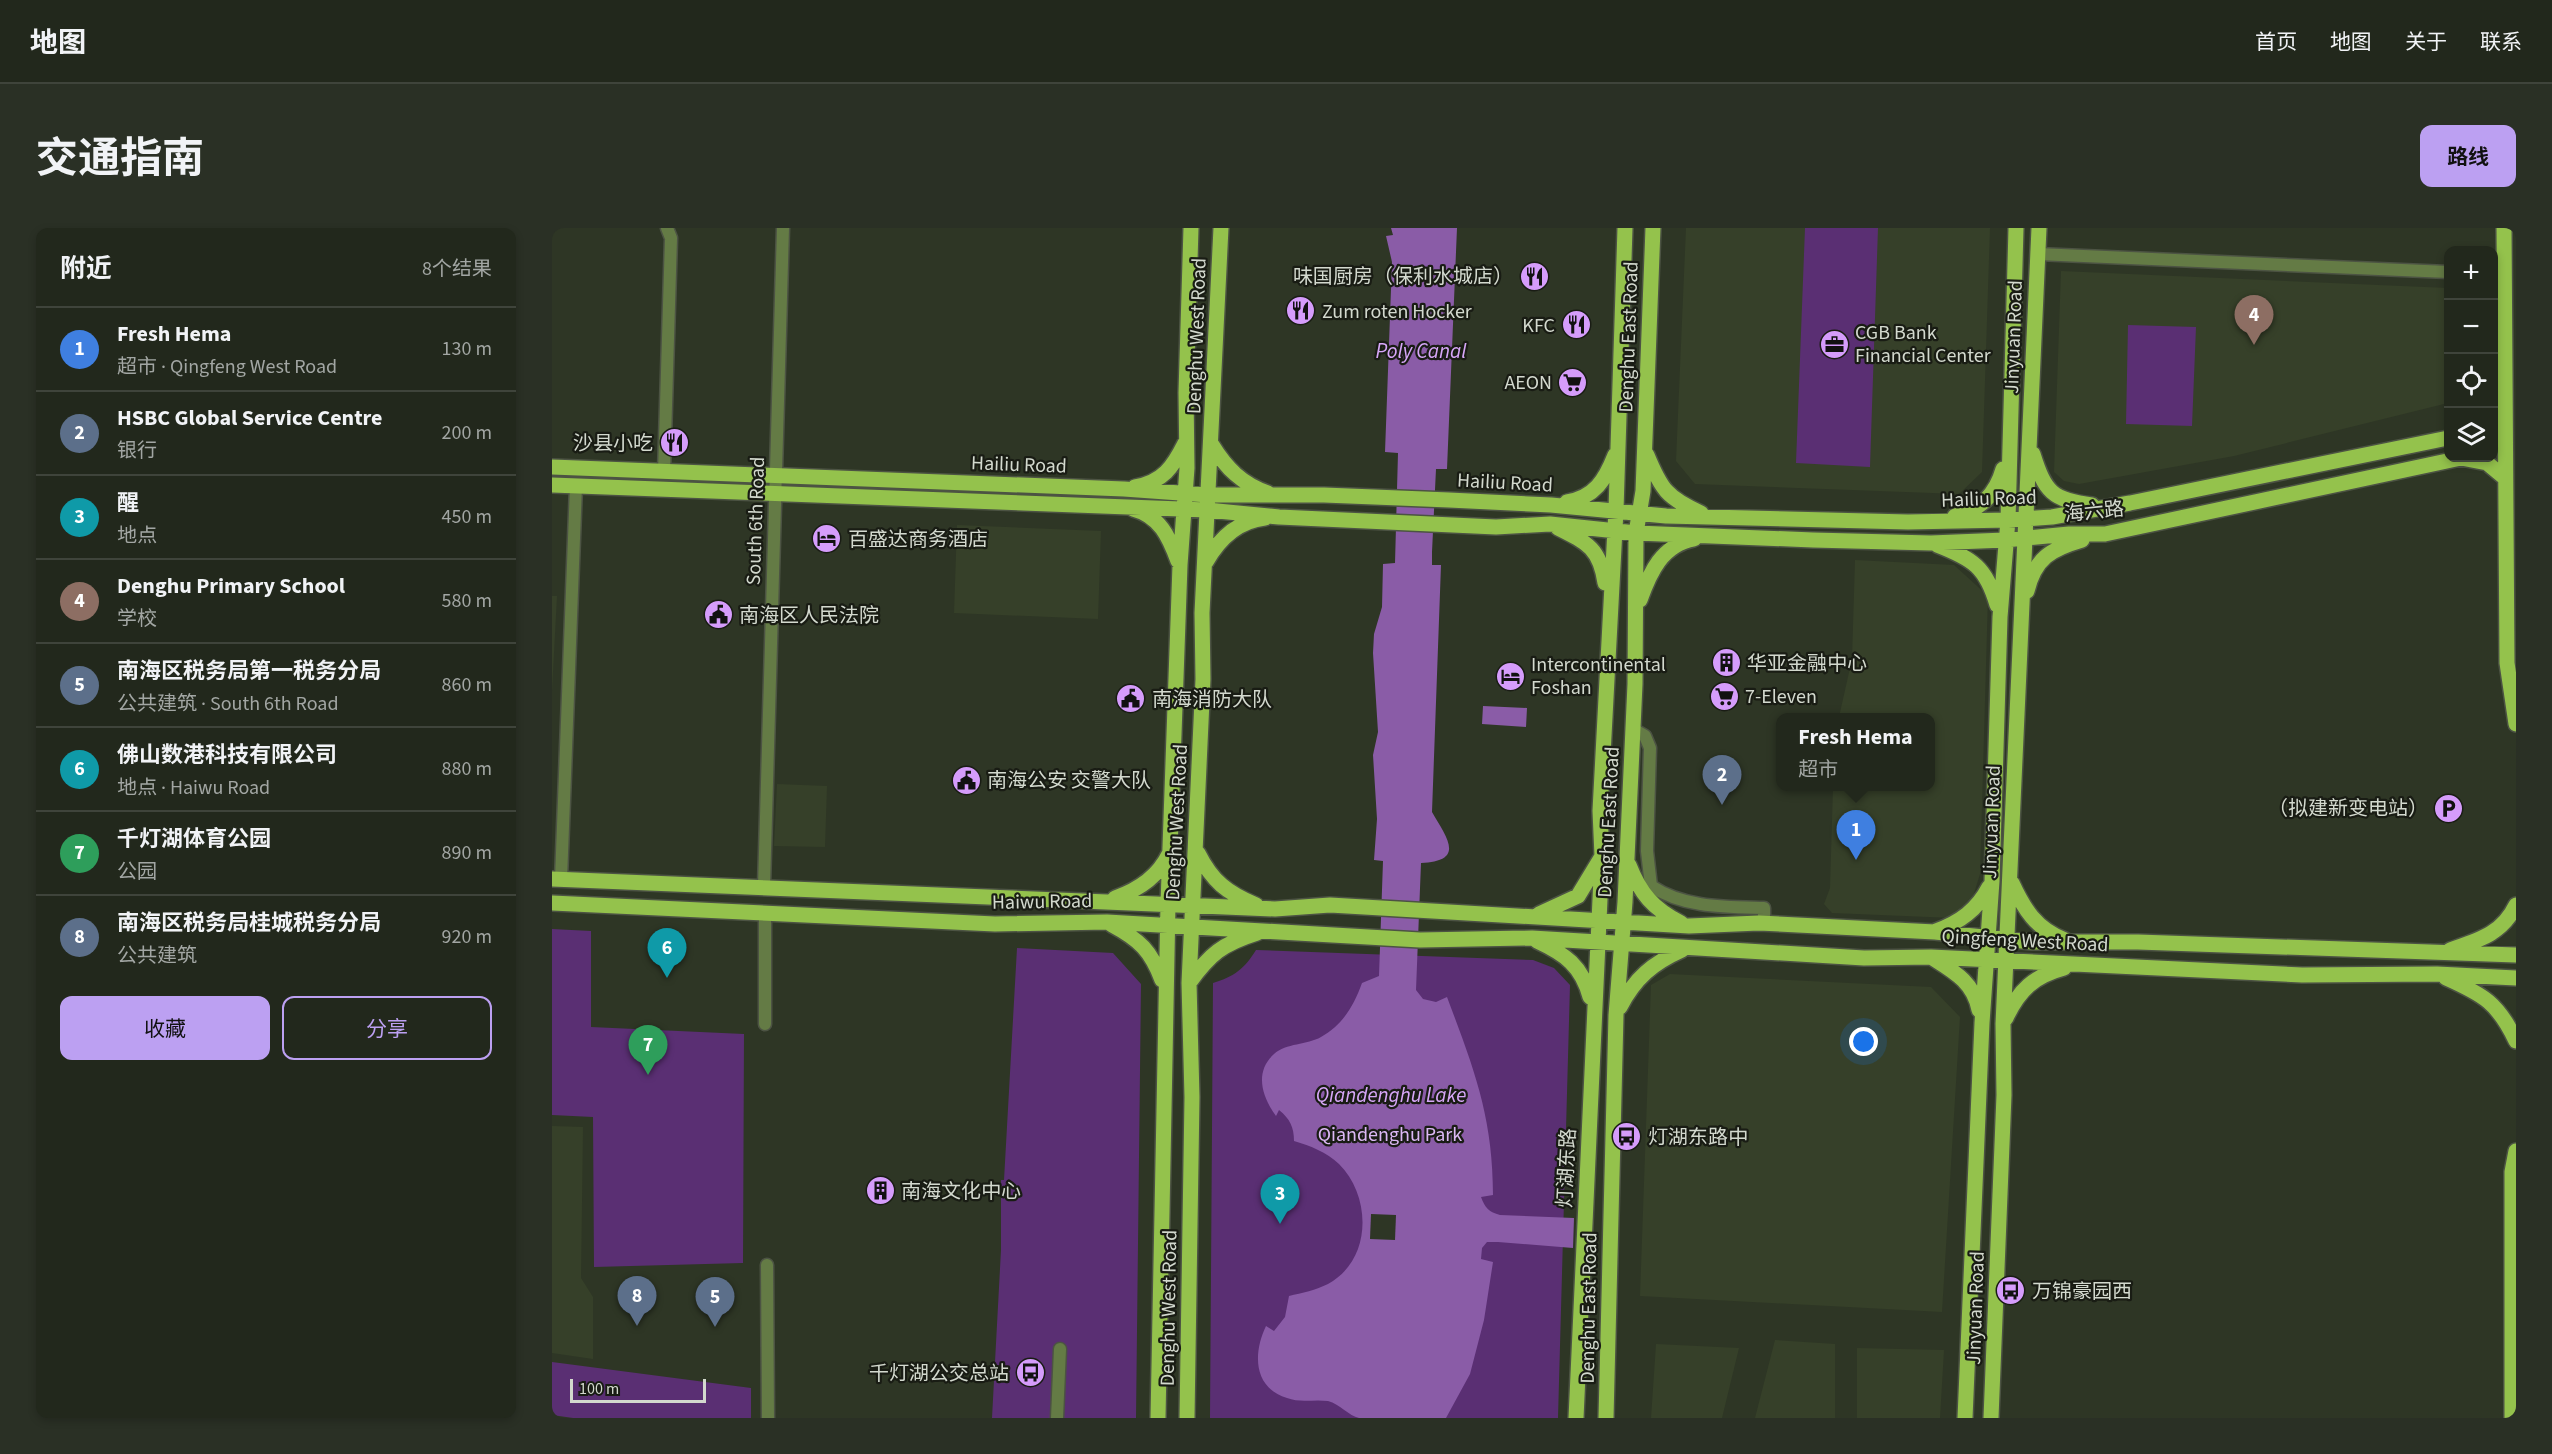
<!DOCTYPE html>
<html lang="zh">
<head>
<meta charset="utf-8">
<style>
  body { margin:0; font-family:"Source Sans 3","Noto Sans SC",sans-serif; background:#2a3025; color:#f1f3f6 }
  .controls { position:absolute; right:18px; top:18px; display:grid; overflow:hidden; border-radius:12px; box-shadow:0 3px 9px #0003 }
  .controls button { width:54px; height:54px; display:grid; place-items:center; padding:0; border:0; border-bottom:2px solid #3f443b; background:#22281c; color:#f1f3f6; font:30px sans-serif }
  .scale { position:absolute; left:18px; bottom:15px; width:136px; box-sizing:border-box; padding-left:6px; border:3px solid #d3d9ce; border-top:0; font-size:16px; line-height:21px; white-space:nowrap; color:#d3d9ce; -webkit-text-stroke:4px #191c14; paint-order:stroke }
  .you { position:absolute; left:1312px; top:814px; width:21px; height:21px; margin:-15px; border:4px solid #fff; border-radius:50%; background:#1a73e8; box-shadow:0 0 0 9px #1a73e833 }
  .badge { display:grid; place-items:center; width:39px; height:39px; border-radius:50%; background:#bca0f2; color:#fff; font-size:20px; font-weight:700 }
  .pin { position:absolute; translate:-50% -50px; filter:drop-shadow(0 2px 3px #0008) }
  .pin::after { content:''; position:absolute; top:32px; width:21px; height:18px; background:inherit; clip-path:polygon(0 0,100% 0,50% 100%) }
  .popup { position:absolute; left:1224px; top:485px; width:159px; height:78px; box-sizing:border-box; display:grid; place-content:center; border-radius:12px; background:#22281c; filter:drop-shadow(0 2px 4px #0005); font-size:20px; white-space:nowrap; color:#a2a6a3 }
  .popup b { font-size:22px; color:#f1f3f6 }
  .popup::after { content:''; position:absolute; left:50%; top:100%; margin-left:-12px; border:12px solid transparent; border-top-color:#22281c }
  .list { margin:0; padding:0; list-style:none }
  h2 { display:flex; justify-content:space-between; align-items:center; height:78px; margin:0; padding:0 24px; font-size:26px }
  h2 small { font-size:20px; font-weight:400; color:#a2a6a3 }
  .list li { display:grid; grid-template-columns:39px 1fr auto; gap:18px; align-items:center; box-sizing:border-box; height:84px; padding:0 24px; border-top:2px solid #3f443b }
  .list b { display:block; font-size:22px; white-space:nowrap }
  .list p { margin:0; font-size:20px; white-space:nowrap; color:#a2a6a3 }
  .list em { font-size:20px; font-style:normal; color:#a2a6a3 }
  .actions { display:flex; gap:12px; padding:18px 24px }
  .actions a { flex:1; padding:14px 0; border:2px solid #bca0f2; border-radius:12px; text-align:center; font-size:21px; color:#bca0f2 }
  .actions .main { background:#bca0f2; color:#111 }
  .icon { flex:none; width:33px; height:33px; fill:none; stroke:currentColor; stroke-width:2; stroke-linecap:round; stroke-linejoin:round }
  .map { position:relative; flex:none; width:1964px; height:1190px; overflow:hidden; border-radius:12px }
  header { display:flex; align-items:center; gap:36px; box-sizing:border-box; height:84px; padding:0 30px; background:#22281c; border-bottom:2px solid #3f443b }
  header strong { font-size:28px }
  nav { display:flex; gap:33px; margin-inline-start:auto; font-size:21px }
  .intro { display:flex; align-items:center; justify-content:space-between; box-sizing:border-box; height:144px; padding:0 36px }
  h1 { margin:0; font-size:42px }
  .button { padding:15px 27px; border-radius:12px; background:#bca0f2; color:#111; font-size:21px; font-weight:700 }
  main { display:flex; gap:36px; padding:0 36px }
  aside { flex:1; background:#22281c; border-radius:12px; box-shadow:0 3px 9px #0003 }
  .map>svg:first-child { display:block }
</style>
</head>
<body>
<header>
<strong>地图</strong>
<nav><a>首页</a><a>地图</a><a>关于</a><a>联系</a></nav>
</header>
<div class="intro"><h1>交通指南</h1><a class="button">路线</a></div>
<main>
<aside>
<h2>附近<small>8个结果</small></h2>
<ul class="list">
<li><span class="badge" style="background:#3f7fe0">1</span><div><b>Fresh Hema</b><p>超市 · Qingfeng West Road</p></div><em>130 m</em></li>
<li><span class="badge" style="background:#5c6f8a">2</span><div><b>HSBC Global Service Centre</b><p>银行</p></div><em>200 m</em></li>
<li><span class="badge" style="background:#0f9aa8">3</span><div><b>醒</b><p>地点</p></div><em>450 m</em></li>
<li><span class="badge" style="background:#8d6e63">4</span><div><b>Denghu Primary School</b><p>学校</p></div><em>580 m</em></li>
<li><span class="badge" style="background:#5c6f8a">5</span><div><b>南海区税务局第一税务分局</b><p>公共建筑 · South 6th Road</p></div><em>860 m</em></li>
<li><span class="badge" style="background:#0f9aa8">6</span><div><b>佛山数港科技有限公司</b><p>地点 · Haiwu Road</p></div><em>880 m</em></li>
<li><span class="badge" style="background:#2e9e5b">7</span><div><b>千灯湖体育公园</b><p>公园</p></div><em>890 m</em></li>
<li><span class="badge" style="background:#5c6f8a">8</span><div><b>南海区税务局桂城税务分局</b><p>公共建筑</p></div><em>920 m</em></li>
</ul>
<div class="actions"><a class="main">收藏</a><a>分享</a></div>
</aside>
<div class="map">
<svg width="1964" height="1190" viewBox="0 0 1964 1190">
  <rect width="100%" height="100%" fill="#2e3625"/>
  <path fill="#364029" d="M1134 0H1438L1430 244 1407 266 1143 256 1124 233Z
    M1509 43 1896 60V175L1682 228 1527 256 1512 253 1502 244Z
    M405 297 549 303 546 391 402 385Z
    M1303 332 1402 337 1436 368 1428 646 1419 675 1401 690 1280 685 1272 676 1278 660 1281 559 1379 558V490L1287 489 1300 431Z
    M0 368H5L0 463Z
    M225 556 275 558 273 619 222 618Z
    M1118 746 1379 759 1408 789 1390 1084 1088 1068 1099 757Z
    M0 898 31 899 29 1050 41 1069V1131L0 1125Z
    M1223 1112 1283 1116V1190H1203Z
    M1104 1116 1187 1120 1170 1190H1099Z
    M1305 1120 1392 1122 1388 1190H1305Z"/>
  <path fill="#5a2f73" d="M1253 0H1326L1318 239 1244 235Z
    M1576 97 1644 99 1640 198 1574 196Z
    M0 701 39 703V799L192 806 191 1035 42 1039 41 889 0 887Z
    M465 720 561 725 589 756 584 1190H440L449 1022V952H452Z
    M704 722 981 732 1002 740 1018 757 1006 1190H658L661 755C682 749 693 740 704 722Z
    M0 1134 199 1160V1190H21L0 1187Z"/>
  <path fill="#8a5ca7" d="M839 0H905L895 241H884L880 324V337H889L880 584C895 610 914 633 869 635L864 762 871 771 884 774 895 769C922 841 941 889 941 967L929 969C933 980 937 984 948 987L1022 990 1021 1020 946 1014H935L930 1020 929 1031 941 1034 932 1092 918 1146 894 1190C869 1190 831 1190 807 1190 797 1188 788 1176 776 1173 762 1171 748 1175 735 1170 701 1160 701 1125 714 1098L722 1103 733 1089 737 1068C750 1065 764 1062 776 1056 820 1032 820 969 787 936 774 924 759 918 742 913 742 899 738 891 727 882L724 888C710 869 702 844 722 826 734 815 755 817 769 809 791 797 802 777 810 755L827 748 831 633 822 632 825 591 821 527 826 504 821 425 822 406 830 379 831 336 843 335 846 225 833 224 840 34 834 8 841 7Z
    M931 478 975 480 974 499 930 496Z"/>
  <path fill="#2e3625" d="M819 986 844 987 843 1012 818 1011Z"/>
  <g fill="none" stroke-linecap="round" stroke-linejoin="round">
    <defs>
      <path id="minor" d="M1486 26 1896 44
        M112 244 119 10 115 0
        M1081 501 1093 508 1098 520 1095 623 1099 658C1132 680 1174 679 1212 680V696
        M9 651 24 258
        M212 658 231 0
        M213 684V796
        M215 1037 216 1190
        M505 1190 508 1121"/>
      <path id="major" d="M1952 0 1955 435 1964 496
        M660 217C674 240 690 256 716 265
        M1481 226C1493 264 1500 272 1540 277
        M1095 227C1109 261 1115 270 1149 285
        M0 239 572 261 656 267H772L897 272 999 277 1114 288 1356 294 1456 292 1500 289 1578 275 1896 210
        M0 257 655 282 727 289 944 299 998 296 1084 305 1261 312 1379 315 1453 312 1517 306H1553L1909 230 1935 235 1953 250
        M583 259C611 254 621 239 633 215
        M1015 274C1043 269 1053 252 1063 227
        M581 281C608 288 617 309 626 333
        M1403 288C1429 282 1444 266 1451 241
        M1006 300C1036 315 1048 321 1053 355
        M1385 317C1421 331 1434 339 1445 377
        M654 334C667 311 685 293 713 290
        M1475 363C1483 330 1499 321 1530 312
        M1088 372C1098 344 1110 317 1142 311
        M646 625C660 653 675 665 704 677
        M1077 637C1088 665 1101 681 1129 695
        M0 651 723 681 778 677 1137 698 1207 695 1383 704 1480 714H1586L1964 727
        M1460 655C1472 681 1484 701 1513 712
        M563 670C586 662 606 649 617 626
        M0 675 443 696 555 694 868 712 980 710 1312 730 1379 729 1750 747 1885 746 1964 750
        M987 686 1026 668 1049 630
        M560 697C588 712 599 723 610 752
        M1384 703C1408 694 1425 682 1437 659
        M985 713C1013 726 1030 738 1038 769
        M1898 722C1927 712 1950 706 1964 677
        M1379 729C1401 743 1422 754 1427 782
        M1894 750C1932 767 1946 775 1964 813
        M637 755C658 726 670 716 705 705
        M1068 779C1083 750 1101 735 1130 722
        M1454 790C1467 762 1482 748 1512 740
        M606 1190 616 676 628 337 635 240 634 165 639 0
        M635 1190 640 869 637 755 651 451 650 385 669 0
        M1024 1190 1050 628 1048 583 1064 282 1073 0
        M1054 1190 1064 787 1073 674 1083 456 1084 305 1091 263 1101 0
        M1413 1190 1430 795 1440 653 1448 389 1456 292 1464 0
        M1439 1190 1452 867 1451 796 1487 0
        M1960 1190V944L1964 923"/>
    </defs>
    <use href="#minor" stroke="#4c5343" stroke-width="15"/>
    <use href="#major" stroke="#4c5343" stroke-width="18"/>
    <use href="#minor" stroke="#647b45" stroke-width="12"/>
    <use href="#major" stroke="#94c24c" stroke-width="15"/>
  </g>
  <defs>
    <symbol id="restaurant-disc" viewBox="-11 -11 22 22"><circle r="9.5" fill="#d59cfb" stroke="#191c14"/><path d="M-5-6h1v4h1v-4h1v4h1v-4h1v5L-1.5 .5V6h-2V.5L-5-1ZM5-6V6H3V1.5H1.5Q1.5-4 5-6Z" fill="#111"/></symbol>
    <symbol id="office-disc" viewBox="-11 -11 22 22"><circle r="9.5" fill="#d59cfb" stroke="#191c14"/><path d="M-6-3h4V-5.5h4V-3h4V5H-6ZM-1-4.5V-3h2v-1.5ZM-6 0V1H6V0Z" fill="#111"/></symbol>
    <symbol id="supermarket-disc" viewBox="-11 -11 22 22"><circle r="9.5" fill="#d59cfb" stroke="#191c14"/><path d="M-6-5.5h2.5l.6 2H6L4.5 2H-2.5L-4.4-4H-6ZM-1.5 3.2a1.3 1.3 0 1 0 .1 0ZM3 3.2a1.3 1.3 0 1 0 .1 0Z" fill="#111"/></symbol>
    <symbol id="hotel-disc" viewBox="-11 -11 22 22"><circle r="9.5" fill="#d59cfb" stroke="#191c14"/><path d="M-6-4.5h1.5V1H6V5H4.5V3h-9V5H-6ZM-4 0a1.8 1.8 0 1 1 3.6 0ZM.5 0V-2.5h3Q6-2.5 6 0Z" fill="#111"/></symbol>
    <symbol id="civic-disc" viewBox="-11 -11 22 22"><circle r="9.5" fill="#d59cfb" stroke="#191c14"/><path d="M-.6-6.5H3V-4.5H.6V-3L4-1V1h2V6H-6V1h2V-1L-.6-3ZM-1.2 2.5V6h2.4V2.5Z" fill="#111"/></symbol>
    <symbol id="building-disc" viewBox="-11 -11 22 22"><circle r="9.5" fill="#d59cfb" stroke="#191c14"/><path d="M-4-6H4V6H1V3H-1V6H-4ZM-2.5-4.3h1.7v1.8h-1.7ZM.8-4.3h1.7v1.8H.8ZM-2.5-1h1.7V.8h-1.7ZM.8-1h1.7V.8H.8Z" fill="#111"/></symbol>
    <symbol id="parking-disc" viewBox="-11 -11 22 22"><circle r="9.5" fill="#d59cfb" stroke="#191c14"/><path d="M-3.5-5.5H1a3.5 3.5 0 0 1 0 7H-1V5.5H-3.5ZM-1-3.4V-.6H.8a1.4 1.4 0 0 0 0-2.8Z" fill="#111"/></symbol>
    <symbol id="bus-disc" viewBox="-11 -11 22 22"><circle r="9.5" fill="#d59cfb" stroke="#191c14"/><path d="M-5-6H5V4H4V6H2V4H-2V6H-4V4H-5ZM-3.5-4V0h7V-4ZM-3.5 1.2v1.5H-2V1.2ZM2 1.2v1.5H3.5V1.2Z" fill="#111"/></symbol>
  </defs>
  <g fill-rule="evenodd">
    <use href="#restaurant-disc" x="966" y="32" width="33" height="33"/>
    <use href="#restaurant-disc" x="732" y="66" width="33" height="33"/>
    <use href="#restaurant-disc" x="1008" y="80" width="33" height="33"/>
    <use href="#office-disc" x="1266" y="100" width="33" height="33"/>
    <use href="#supermarket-disc" x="1004" y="138" width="33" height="33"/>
    <use href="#restaurant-disc" x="106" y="198" width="33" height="33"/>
    <use href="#hotel-disc" x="258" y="294" width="33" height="33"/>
    <use href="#civic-disc" x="150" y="370" width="33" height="33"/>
    <use href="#building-disc" x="1158" y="418" width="33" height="33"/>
    <use href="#hotel-disc" x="942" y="432" width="33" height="33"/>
    <use href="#supermarket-disc" x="1156" y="452" width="33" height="33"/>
    <use href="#civic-disc" x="562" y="454" width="33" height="33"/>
    <use href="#civic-disc" x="398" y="536" width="33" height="33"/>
    <use href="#parking-disc" x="1880" y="564" width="33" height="33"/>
    <use href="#bus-disc" x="1058" y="892" width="33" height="33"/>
    <use href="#building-disc" x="312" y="946" width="33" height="33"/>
    <use href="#bus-disc" x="1442" y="1046" width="33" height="33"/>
    <use href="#bus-disc" x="462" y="1128" width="33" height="33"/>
  </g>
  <g text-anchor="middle" stroke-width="4.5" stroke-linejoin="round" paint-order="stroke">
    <g font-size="20" fill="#d3d9ce" stroke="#191c14" text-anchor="start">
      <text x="961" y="55" text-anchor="end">味国厨房（保利水城店）</text>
      <text x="770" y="90">Zum roten Hocker</text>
      <text x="1003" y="104" text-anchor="end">KFC</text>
      <text x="1303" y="111">CGB Bank<tspan x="1303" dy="23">Financial Center</tspan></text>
      <text x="1000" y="161" text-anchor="end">AEON</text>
      <text x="101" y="222" text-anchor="end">沙县小吃</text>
      <text x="296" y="318">百盛达商务酒店</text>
      <text x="187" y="394">南海区人民法院</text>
      <text x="1195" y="442">华亚金融中心</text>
      <text x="979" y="443">Intercontinental<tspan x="979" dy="23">Foshan</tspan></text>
      <text x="1193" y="475">7-Eleven</text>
      <text x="600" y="478">南海消防大队</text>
      <text x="435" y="559">南海公安 交警大队</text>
      <text x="1876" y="587" text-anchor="end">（拟建新变电站）</text>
      <text x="1096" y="916">灯湖东路中</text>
      <text x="349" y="970">南海文化中心</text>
      <text x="1480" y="1070">万锦豪园西</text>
      <text x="457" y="1152" text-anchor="end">千灯湖公交总站</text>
    </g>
    <g font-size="20" fill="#d3d9ce" stroke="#191c14">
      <text transform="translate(644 108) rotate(-88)" y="7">Denghu West Road</text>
      <text transform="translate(1076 109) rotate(-88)" y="7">Denghu East Road</text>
      <text transform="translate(1461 109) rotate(-88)" y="7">Jinyuan Road</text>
      <text transform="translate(467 236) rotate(2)" y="7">Hailiu Road</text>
      <text transform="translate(953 254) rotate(3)" y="7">Hailiu Road</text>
      <text transform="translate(1437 270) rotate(-2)" y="7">Hailiu Road</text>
      <text transform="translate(1542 283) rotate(-6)" y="7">海六路</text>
      <text transform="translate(203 293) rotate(-88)" y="7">South 6th Road</text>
      <text transform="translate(624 594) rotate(-87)" y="7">Denghu West Road</text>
      <text transform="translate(1056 594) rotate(-87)" y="7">Denghu East Road</text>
      <text transform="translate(1439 594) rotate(-88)" y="7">Jinyuan Road</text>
      <text transform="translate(490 673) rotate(-1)" y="7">Haiwu Road</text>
      <text transform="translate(1473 712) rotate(3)" y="7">Qingfeng West Road</text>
      <text transform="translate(1014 940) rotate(-87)" y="7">灯湖东路</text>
      <text transform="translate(616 1080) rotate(-89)" y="7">Denghu West Road</text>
      <text transform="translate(1036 1080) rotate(-89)" y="7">Denghu East Road</text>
      <text transform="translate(1423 1080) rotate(-88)" y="7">Jinyuan Road</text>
    </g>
    <g font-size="20" fill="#dcb8f5" stroke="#191c14">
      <text x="838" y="913">Qiandenghu Park</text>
    </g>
    <g font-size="21" font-style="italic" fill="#d7a7f8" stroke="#191c14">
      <text x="869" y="130">Poly Canal</text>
      <text x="839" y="874">Qiandenghu Lake</text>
    </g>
  </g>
</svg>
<div class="controls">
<button>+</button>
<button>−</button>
<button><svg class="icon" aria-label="locate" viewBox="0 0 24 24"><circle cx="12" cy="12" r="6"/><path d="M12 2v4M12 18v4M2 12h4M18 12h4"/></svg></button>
<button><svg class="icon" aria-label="layers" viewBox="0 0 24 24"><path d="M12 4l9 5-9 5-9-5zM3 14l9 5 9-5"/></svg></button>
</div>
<div class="scale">100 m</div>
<div class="you"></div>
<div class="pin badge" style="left:1304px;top:632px;background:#3f7fe0">1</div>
<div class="popup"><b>Fresh Hema</b>超市</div>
<div class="pin badge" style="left:1170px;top:577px;background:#5c6f8a">2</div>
<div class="pin badge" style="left:728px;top:996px;background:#0f9aa8">3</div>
<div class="pin badge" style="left:1702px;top:117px;background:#8d6e63">4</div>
<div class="pin badge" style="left:163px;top:1099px;background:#5c6f8a">5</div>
<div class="pin badge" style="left:115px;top:750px;background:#0f9aa8">6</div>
<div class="pin badge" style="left:96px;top:847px;background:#2e9e5b">7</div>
<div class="pin badge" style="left:85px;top:1098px;background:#5c6f8a">8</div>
</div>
</main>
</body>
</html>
